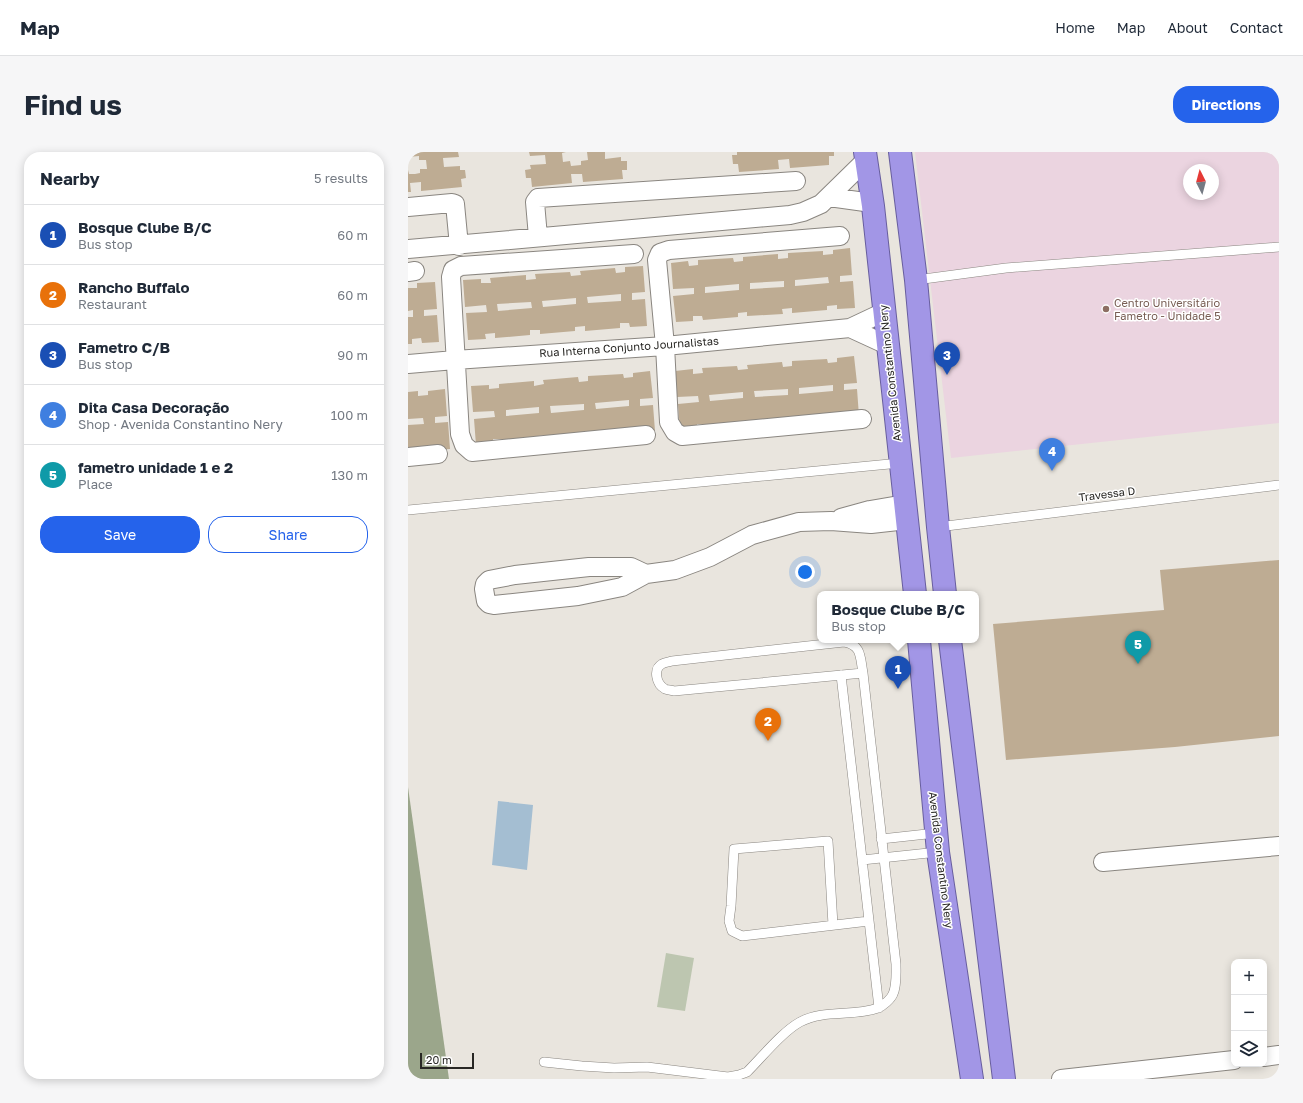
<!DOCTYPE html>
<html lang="en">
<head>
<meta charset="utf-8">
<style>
  body { margin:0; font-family:"Golos Text",sans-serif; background:#f6f6f7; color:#1f2937 }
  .controls { position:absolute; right:12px; bottom:12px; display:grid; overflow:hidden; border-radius:8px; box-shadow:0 2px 10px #0003 }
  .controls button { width:36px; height:36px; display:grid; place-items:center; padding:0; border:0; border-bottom:1px solid #e0e1e3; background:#fff; color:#1f2937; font:20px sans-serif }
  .compass { position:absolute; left:775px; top:12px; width:36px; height:36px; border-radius:50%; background:#fff; box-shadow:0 2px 10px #0003; rotate:354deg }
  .scale { position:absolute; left:12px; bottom:10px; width:54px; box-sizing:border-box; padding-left:4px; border:2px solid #282724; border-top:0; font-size:11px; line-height:14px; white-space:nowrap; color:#282724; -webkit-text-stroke:3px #fff; paint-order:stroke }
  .you { position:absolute; left:397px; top:420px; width:14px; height:14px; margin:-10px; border:3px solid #fff; border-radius:50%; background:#1a73e8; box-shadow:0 0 0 6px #1a73e833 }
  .badge { display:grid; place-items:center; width:26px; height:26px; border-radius:50%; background:#2563eb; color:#fff; font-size:13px; font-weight:700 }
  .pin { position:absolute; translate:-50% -33px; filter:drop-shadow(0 1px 2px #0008) }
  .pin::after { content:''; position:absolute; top:21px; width:14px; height:12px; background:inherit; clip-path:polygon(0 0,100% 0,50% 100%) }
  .popup { position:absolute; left:409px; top:439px; width:162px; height:52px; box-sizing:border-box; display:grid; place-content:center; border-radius:8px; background:#fff; filter:drop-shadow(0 1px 3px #0005); font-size:13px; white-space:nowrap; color:#747a83 }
  .popup b { font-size:15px; color:#1f2937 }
  .popup::after { content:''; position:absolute; left:50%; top:100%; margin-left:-8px; border:8px solid transparent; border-top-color:#fff }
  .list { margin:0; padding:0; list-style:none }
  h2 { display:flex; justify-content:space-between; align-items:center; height:52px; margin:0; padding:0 16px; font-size:17px }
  h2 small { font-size:13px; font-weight:400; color:#747a83 }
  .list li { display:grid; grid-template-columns:26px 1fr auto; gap:12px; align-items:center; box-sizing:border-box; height:60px; padding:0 16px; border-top:1px solid #e0e1e3 }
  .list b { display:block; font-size:15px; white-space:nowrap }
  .list p { margin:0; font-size:13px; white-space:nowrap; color:#747a83 }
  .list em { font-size:13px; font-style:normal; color:#747a83 }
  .actions { display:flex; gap:8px; padding:12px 16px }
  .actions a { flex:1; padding:9px 0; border:1px solid #2563eb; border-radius:16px; text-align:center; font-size:14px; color:#2563eb }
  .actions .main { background:#2563eb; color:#fff }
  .icon { flex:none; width:22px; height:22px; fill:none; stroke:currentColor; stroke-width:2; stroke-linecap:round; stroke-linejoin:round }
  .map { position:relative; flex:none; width:871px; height:927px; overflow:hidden; border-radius:16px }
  header { display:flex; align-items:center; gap:24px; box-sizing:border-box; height:56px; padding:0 20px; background:#fff; border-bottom:1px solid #e0e1e3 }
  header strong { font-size:19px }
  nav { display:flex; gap:22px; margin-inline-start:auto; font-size:14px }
  .intro { display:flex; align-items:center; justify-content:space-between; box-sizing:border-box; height:96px; padding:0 24px }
  h1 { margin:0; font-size:28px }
  .button { padding:10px 18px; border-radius:16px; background:#2563eb; color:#fff; font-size:14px; font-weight:700 }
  main { display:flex; gap:24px; padding:0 24px }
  aside { flex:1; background:#fff; border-radius:16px; box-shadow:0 2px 10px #0003 }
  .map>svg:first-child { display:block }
</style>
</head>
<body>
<header>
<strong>Map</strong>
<nav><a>Home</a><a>Map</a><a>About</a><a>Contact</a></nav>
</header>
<div class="intro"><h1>Find us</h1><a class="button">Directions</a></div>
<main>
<aside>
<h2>Nearby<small>5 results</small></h2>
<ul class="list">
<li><span class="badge" style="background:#1a4fb4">1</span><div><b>Bosque Clube B/C</b><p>Bus stop</p></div><em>60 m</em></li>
<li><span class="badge" style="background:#e8710a">2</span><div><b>Rancho Buffalo</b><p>Restaurant</p></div><em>60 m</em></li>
<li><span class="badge" style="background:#1a4fb4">3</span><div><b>Fametro C/B</b><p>Bus stop</p></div><em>90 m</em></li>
<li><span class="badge" style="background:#3f7fe0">4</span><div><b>Dita Casa Decoração</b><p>Shop · Avenida Constantino Nery</p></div><em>100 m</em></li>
<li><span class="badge" style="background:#0f9aa8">5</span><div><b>fametro unidade 1 e 2</b><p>Place</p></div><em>130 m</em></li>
</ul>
<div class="actions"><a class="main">Save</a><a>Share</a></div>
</aside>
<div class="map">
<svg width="871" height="927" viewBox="0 0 871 927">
  <rect width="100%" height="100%" fill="#e9e5de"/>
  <path fill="#ebd4e0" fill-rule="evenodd" d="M507 0H871V271L543 306ZM781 18H805V42H781Z"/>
  <path fill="#bdc6b0" d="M258 801 286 806 277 859 249 855Z"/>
  <path fill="#9ba68b" d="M0 635 41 927H0Z"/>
  <path fill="#a4bed2" d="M90 649 125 653 119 718 84 713Z"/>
  <path fill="#beac93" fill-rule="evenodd" d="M0 0H50L51 5 35 6 36 15 52 14V18H57L58 26 53 27 54 35 13 39V30L2 31 3 40H0V18L1 22H7L12 21V17H19L18 8H11V4L0 5Z
    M121 0H158L154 1 155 10 162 9 163 14 173 13V9L180 8 179 0H197V7L213 5V9H219V18H214L215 27 175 30 174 22H163L164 31 124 35 123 26H118L117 18 123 17 122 13 138 12 137 3 122 4Z
    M329 0H426V4H421V13L382 16 381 7 370 8 371 17 331 20 330 12H325L324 3H329Z
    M442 96 444 123 432 124V130L445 129 447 156 429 157V153L419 154V158L384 161V156L374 157 375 162 339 164V160L330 161V165L295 168 294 164H285V169L268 170 265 144 286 142V136L265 137 263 111 280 109 281 114 290 113V108L325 106 326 110 335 109V105L370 102V107L380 106V101L415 99V103L425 102V98ZM420 125 421 131 387 134V128ZM376 129V135L342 137V131ZM331 132V138L297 141V135Z
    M235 114 237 140 224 141V148L237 147 239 174 222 175 221 171H212V176L177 179V174L167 175V179L132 182V178H122V183L87 186V181L77 182 78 187 60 188 58 161 79 160 78 153 57 155 55 128 73 127V131H83L82 126 118 123V128L128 127 127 122 162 120 163 124 173 123 172 119 207 116 208 121 217 120V115ZM213 142V149L180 151 179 145ZM168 146V152L135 155 134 149ZM123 150 124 156 90 159 89 152Z
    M27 130 29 157 16 158V164L29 163 31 190 14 191 13 186 4 187V192H0V165H5V158L0 159V136H9V131Z
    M446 204 449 231 436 232V238L449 237 451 264 344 273 343 268 334 269V273L299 276V272H289V277L272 278 270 252 291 250 290 244 269 245 267 219 285 217V222L295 221 294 216 329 214 330 218 340 217 339 213 374 210 375 215 384 214V209L419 207 420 211 429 210V206ZM425 233V239L391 242V236ZM380 237V243L347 245 346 239ZM335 240V246L302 249 301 243Z
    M242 219 245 246 232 247V254L245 253 247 279 140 288 139 283 130 284V289L95 291V287H85V292L68 293 66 267 87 265 86 259 65 260 63 234 81 233V237L91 236V232L126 229V234L136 232 135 228 170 225 171 230 180 229V224L215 222 216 226 225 225V221ZM221 248V254L188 257 187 251ZM176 252V258L143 261 142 254ZM131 255V261L98 264V258Z
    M37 237 39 264 27 265V271L40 270 42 297 0 300V273L16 272 15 266 0 267V240L10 239V244L20 243V239Z
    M871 408V584L767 595 598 608 585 472 756 458 752 418Z"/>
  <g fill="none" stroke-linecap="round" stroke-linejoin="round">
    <defs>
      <path id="service" d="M508 128 598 116 871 95
        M0 358 492 311
        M530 375 871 333
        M433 523 471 856
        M473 687 528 681
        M454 708 530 700
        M425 773 420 689 326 697 323 754 321 769 324 779 334 784 461 769
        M136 910 174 914 206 916 239 915 320 925 331 923 339 920C354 905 374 880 392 870 416 857 445 865 470 856 475 854 483 847 485 842 489 833 488 822 488 812L455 521C452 505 454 493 436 490L264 509C261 510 257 510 254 512 245 517 248 532 257 537 259 538 263 538 266 539L455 521"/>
      <path id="minor" d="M421 45 464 51
        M0 55 44 51 47 52 51 94
        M432 84 261 98 252 101 249 108 257 194 261 270 267 280 274 284 454 267
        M130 85 127 50 130 46 388 29
        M0 97 382 63 395 60 413 52 458 8
        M226 102 53 114 45 118 43 125 52 282 56 293 64 300 238 283
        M0 120 7 119
        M442 176 479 193
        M0 212 47 208 257 194 442 176 476 160
        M0 305 30 302
        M433 366 462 358 497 352
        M238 422 214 435 170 444 86 453 81 452 78 449 76 437 77 432 81 428 107 423 181 415H223L238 422 267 418 302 405 344 383 391 370 423 369 463 372 499 368
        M695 710 871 694
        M856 905 871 903
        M653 927 826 908"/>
      <path id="trunk" d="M457 0 465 54 507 442
        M492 0 508 128 530 375 537 442
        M511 488 530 700 564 927
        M542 488 596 927"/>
    </defs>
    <use href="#service" stroke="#8a8680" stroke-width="10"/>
    <use href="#minor" stroke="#8a8680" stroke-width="20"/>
    <use href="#trunk" stroke="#685e9e" stroke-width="24"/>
    <use href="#service" stroke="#fff" stroke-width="9"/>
    <use href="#minor" stroke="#fff" stroke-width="18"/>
    <use href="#trunk" stroke="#a296e6" stroke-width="22"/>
  </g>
  <circle fill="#8d6e63" stroke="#fff" stroke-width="1.5" cx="698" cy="157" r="4"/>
  <g text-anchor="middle" stroke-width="3" stroke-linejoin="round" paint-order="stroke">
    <g font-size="11" fill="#785e54" stroke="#fff" text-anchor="start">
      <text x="706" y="155">Centro Universitário<tspan x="706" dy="13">Fametro - Unidade 5</tspan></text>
    </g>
    <g font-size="11" fill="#282724" stroke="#fff">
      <text transform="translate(221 195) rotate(-4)" y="4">Rua Interna Conjunto Journalistas</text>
      <text transform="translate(482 221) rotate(-96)" y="4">Avenida Constantino Nery</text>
      <text transform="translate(699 342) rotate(-7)" y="4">Travessa D</text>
      <text transform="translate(533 708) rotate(83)" y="4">Avenida Constantino Nery</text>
    </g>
  </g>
</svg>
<div class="controls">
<button>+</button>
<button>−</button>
<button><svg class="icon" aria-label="layers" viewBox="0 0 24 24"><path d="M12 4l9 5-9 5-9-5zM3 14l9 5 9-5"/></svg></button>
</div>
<svg class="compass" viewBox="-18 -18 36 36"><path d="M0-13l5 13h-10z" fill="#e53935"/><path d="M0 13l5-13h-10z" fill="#747a83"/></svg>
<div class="scale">20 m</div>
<div class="you"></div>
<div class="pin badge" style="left:490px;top:537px;background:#1a4fb4">1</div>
<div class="popup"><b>Bosque Clube B/C</b>Bus stop</div>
<div class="pin badge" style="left:360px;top:589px;background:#e8710a">2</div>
<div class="pin badge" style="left:539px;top:223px;background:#1a4fb4">3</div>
<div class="pin badge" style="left:644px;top:319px;background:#3f7fe0">4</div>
<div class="pin badge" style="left:730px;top:512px;background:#0f9aa8">5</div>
</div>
</main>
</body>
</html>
